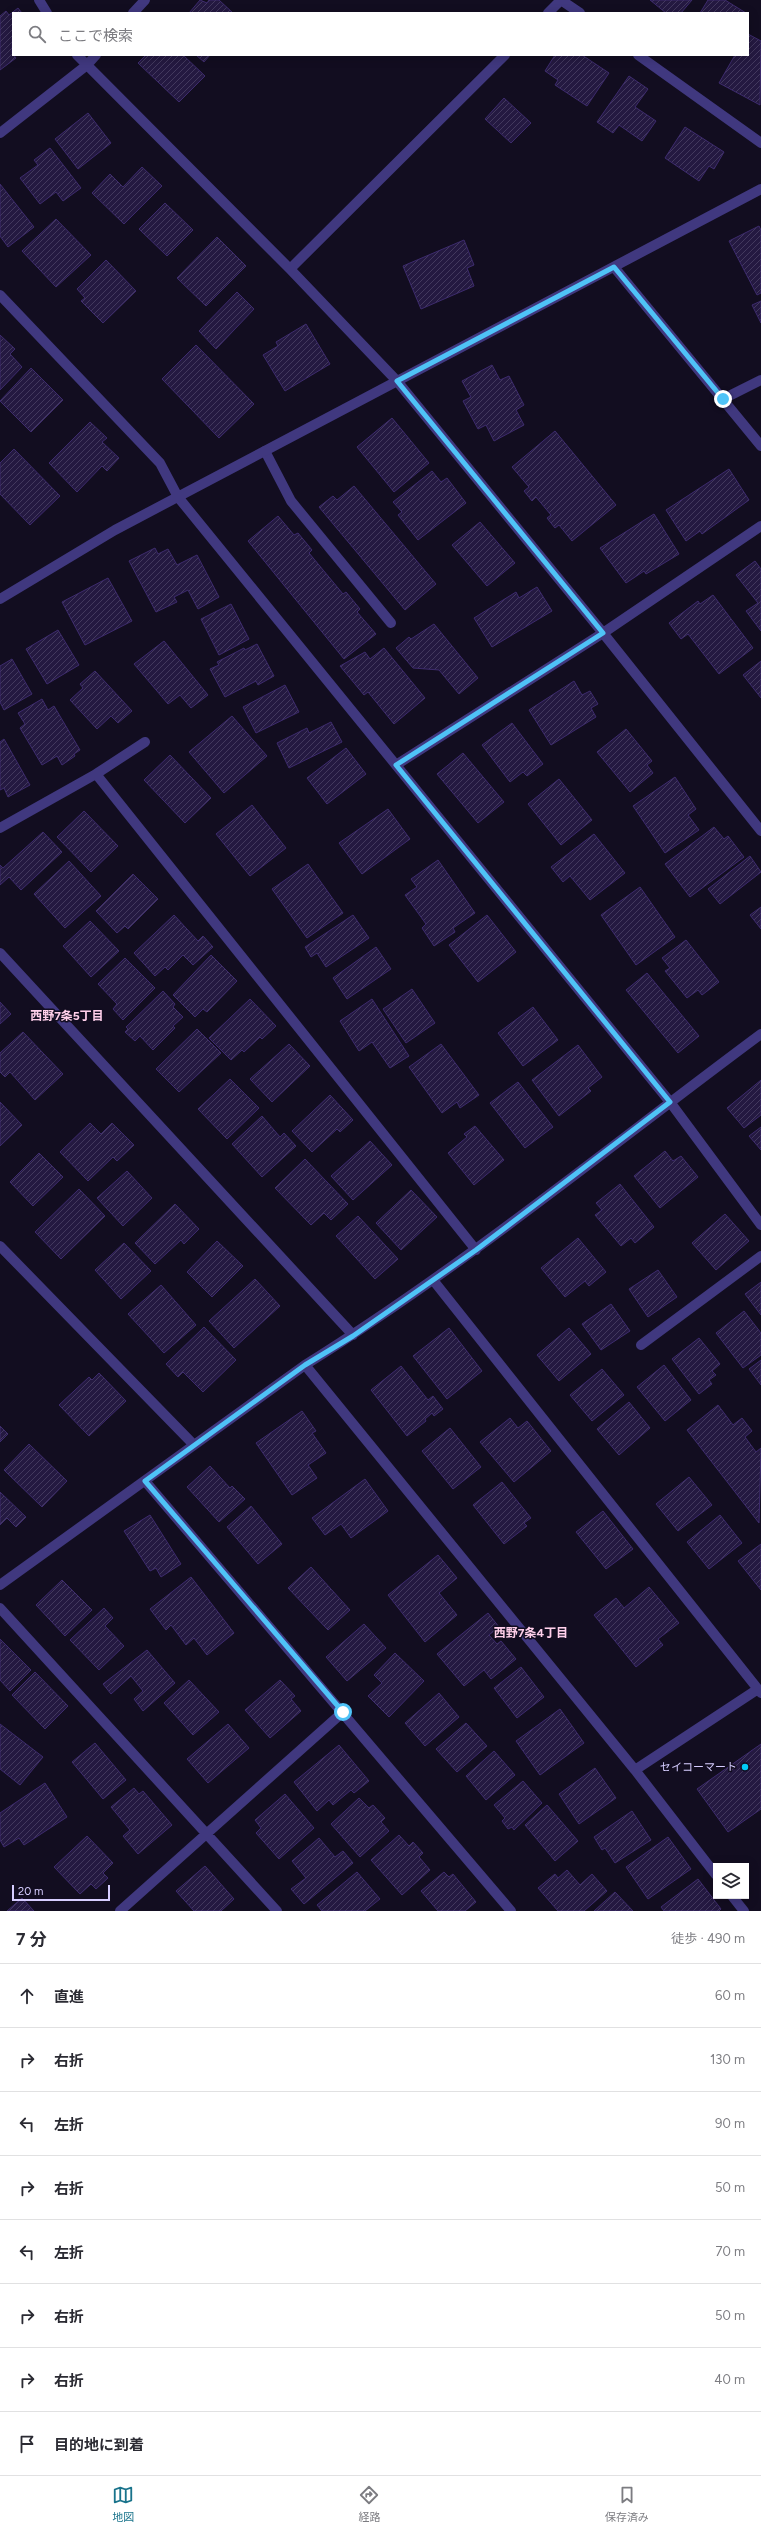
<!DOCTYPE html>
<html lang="ja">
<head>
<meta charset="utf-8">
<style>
  body { margin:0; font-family:Figtree,"Noto Sans JP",sans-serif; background:#f7f7f7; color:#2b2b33 }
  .controls { position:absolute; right:12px; bottom:12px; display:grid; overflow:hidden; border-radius:0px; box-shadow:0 2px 10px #0003 }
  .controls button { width:36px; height:36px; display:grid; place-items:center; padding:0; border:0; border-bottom:1px solid #e1e1e2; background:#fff; color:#2b2b33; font:20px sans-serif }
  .scale { position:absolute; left:12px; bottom:10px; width:98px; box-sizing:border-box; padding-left:4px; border:2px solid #d6cdff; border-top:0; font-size:11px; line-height:14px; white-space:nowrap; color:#d6cdff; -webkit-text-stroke:3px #120d20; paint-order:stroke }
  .stop { position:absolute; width:12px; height:12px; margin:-9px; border:3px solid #4fc3f7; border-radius:50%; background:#fff }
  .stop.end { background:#4fc3f7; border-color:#fff; box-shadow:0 1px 4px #0008 }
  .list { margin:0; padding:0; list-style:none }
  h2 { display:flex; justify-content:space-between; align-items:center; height:52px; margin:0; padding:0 16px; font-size:17px }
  h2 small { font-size:13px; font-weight:400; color:#7c7c81 }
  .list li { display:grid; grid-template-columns:26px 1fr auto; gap:12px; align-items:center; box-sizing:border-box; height:64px; padding:0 16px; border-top:1px solid #e1e1e2 }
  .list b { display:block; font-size:15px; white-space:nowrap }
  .list em { font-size:13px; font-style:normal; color:#7c7c81 }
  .icon { flex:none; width:22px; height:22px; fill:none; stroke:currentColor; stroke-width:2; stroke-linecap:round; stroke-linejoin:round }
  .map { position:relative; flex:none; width:761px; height:1911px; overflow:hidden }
  .search { position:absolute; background:#fff; box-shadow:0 2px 10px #0003; left:12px; right:12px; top:12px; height:44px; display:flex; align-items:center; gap:10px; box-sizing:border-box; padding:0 14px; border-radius:0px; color:#7c7c81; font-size:15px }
  .sheet { height:564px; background:#fff }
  nav { display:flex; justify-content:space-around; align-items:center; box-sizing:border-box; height:56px; border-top:1px solid #e1e1e2; background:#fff; font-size:11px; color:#7c7c81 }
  nav a { display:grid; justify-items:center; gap:2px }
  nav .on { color:#19738b }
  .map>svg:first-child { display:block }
</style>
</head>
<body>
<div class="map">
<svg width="761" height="1911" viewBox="0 0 761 1911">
  <defs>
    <pattern id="building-hatch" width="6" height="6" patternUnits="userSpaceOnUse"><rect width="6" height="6" fill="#241941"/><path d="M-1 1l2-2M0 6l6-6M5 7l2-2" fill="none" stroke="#43395e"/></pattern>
  </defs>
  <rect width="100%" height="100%" fill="#120d20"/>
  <path fill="url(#building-hatch)" stroke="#3d2b6d" d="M200 0 207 3 209 0H219L233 13H189Z
    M650 0H692L681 13H666Z
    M708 0H725L746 13H700Z
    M18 8 22 13H13L12 53 16 58 0 70V16L6 11 9 15Z
    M748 34 761 41 760 105 719 83 735 55H748Z
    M146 55H183L205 76 179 102 138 63Z
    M196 55H210L204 62Z
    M555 55H582L609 73 587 106 555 85 558 80 545 71Z
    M629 76 648 89 635 107 656 121 642 141 619 125 613 133 597 122Z
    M504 98 531 123 511 143 485 119Z
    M88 113 111 143 78 169 55 139Z
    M685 127 724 152 714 169 709 166 699 181 665 158Z
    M50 148 81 188 63 201 56 192 40 204 20 178 38 165 34 160Z
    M142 167 162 186 124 224 92 193 110 174 123 187Z
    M0 184 34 227 8 247 0 236Z
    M165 203 193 230 167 256 139 229Z
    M56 219 91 255 56 287 22 251Z
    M759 226 761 230V293L757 295 729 241Z
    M217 237 246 266 206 306 177 278Z
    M464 240 474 265 467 268 474 286 421 309 403 266Z
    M106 260 136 291 103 323 81 301 85 298 77 289Z
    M237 292 254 309 216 349 199 331Z
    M761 301V323L752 305Z
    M306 324 330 364 285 391 263 355 278 346 276 342Z
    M0 335 15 349 10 354 22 367 0 390Z
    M196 345 254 404 219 438 162 379Z
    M492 365 500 380 509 376 524 405 516 410 524 425 494 441 486 425 478 429 463 401 471 397 462 381Z
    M31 368 63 400 31 432 0 401Z
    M392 418 429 463 394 492 357 447Z
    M90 422 107 438 102 442 119 458 107 471 102 466 77 492 49 463Z
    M555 431 616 505 572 541 559 525 555 528 547 518 551 515 536 497 532 501 524 491 529 487 512 467Z
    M14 449 60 496 30 525 0 494V463Z
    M729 469 749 500 702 534 700 531 686 541 666 510Z
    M432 471 441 482 447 478 466 503 418 540 398 515 402 512 393 502Z
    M354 486 436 584 405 610 319 507 333 496 337 500Z
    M654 514 679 554 646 574 644 571 626 583 600 548Z
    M278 516 294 535 298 533 312 550 309 553 343 594 346 592 360 609 357 612 376 634 344 659 248 541Z
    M480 522 515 563 487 586 452 545Z
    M155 548 158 554 168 549 177 565 197 555 219 597 198 609 188 590 174 597 177 602 156 612 129 561Z
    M755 561 761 569V631L746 611 758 603 736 575Z
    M108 578 132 621 85 645 62 602Z
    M537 587 552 611 492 647 474 618 516 592 519 598Z
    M713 595 753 648 719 674 688 634 681 639 669 623 698 601 700 604Z
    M231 604 249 639 219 655 201 619Z
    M434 624 478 678 459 694 439 670 413 668 396 648 409 637 411 639Z
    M58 630 79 665 47 684 26 649Z
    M164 641 208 695 191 708 180 695 168 704 134 664Z
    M257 644 274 676 258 685 256 681 225 697 210 669 219 665 217 662 244 648 245 650Z
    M384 648 425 698 394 724 368 692 364 695 340 666 365 652 370 659Z
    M12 659 32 694 4 710 0 702V666Z
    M761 661V698L743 675Z
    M95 671 132 711 118 723 111 716 97 729 70 700 83 688 80 684Z
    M574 681 582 695 590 691 598 704 591 708 596 717 551 745 529 710Z
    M285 685 299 712 256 733 243 707Z
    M42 699 48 710 54 706 80 750 74 754 75 756 62 765 57 756 42 765 20 728 25 724 18 713Z
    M232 716 267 756 224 793 189 752Z
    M331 722 342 742 289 768 277 743 307 728 309 733Z
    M512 723 543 764 527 776 523 772 510 782 482 745Z
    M626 729 652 761 647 765 653 773 630 792 597 752Z
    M4 739 30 785 8 797 4 788 0 790V742Z
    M346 748 366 774 327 804 307 778Z
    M463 753 504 802 478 823 437 774Z
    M170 755 211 798 185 823 144 780Z
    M675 777 696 809 688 815 699 830 665 853 633 806Z
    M559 779 592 820 561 845 528 804Z
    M252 805 286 848 250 876 216 834Z
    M388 809 410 839 362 874 339 843Z
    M84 811 118 846 91 872 57 837Z
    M714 827 724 839 728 836 744 857 690 897 665 864Z
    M43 832 62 852 21 890 9 877 0 885V865L3 868Z
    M594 834 625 873 590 900 570 876 563 882 551 867Z
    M750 856 761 872 720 904 708 889Z
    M438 860 475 913 453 928 455 932 434 946 422 928 426 924 405 895 417 887 411 879Z
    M69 861 101 896 65 928 34 894Z
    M308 864 343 913 307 938 272 889Z
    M133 874 158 899 128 929 125 926 117 933 96 911Z
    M640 887 675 937 636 965 601 915Z
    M761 907V929L750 915Z
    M174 915 198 941 203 936 213 947 193 965 183 955 168 970 165 967 155 976 134 953Z
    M353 915 369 938 326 967 317 953 311 957 305 947Z
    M487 915 516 952 478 982 449 945Z
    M90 921 119 951 91 977 63 946Z
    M686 940 719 982 702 995 698 990 687 998 665 971 670 968 662 958Z
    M376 947 391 969 347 999 333 978Z
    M211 955 237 981 207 1012 203 1009 195 1017 173 995Z
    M125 958 155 988 123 1020 113 1009 117 1004 98 984Z
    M647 973 699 1036 678 1053 626 990Z
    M412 989 435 1023 406 1043 383 1009Z
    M163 991 175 1004 173 1007 183 1017 173 1026 175 1028 153 1050 140 1036 135 1041 125 1032 128 1029 126 1027Z
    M250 999 276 1026 262 1039 260 1037 244 1052 242 1050 231 1060 209 1038Z
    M372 999 409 1056 390 1068 372 1042 359 1051 340 1021Z
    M0 1002 11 1014 0 1024Z
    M533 1007 558 1040 523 1066 498 1033Z
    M197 1029 221 1053 179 1092 156 1069Z
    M23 1032 63 1074 35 1100 10 1072 5 1077 0 1072V1053Z
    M289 1044 310 1066 272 1102 250 1079Z
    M441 1044 479 1095 460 1108 457 1102 442 1113 409 1067Z
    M578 1045 602 1077 588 1088 591 1091 559 1116 532 1080Z
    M230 1079 259 1108 227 1139 198 1109Z
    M761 1080V1115L744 1128 727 1108Z
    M518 1082 553 1127 525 1148 490 1103Z
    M330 1095 353 1120 340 1132 337 1129 312 1152 292 1131Z
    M0 1102 22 1125 0 1146Z
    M262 1116 280 1137 284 1133 296 1146 262 1177 232 1144Z
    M90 1123 101 1134 112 1123 134 1145 117 1161 113 1157 88 1181 60 1152Z
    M475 1126 504 1160 474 1185 448 1153 467 1137 464 1134Z
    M761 1127V1150L749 1136Z
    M370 1141 392 1165 353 1200 331 1176Z
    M665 1151 673 1161 681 1156 698 1177 660 1208 634 1176Z
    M39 1153 63 1177 33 1206 10 1182Z
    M305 1159 348 1204 331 1220 324 1213 311 1225 275 1188Z
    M127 1171 152 1198 123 1226 97 1198Z
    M620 1184 654 1227 635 1243 631 1238 621 1246 595 1215 602 1210 596 1203Z
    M79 1189 105 1216 61 1259 35 1232Z
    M411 1190 437 1217 401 1250 376 1223Z
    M175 1204 199 1229 184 1244 181 1240 155 1264 135 1243Z
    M725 1214 749 1241 716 1270 692 1243Z
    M358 1216 398 1259 375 1279 336 1236Z
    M578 1238 606 1272 589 1286 585 1281 565 1297 541 1268Z
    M217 1241 243 1266 212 1297 187 1272Z
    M124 1243 151 1271 121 1299 95 1270Z
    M658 1270 677 1297 648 1317 629 1289Z
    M255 1279 280 1306 234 1348 209 1321Z
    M761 1282V1315L745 1294Z
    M161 1285 196 1325 164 1353 128 1314Z
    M611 1304 630 1331 601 1350 582 1324Z
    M744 1311 761 1333V1355L743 1368 716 1333Z
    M204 1327 236 1360 203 1392 183 1372 178 1377 166 1364Z
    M449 1328 482 1371 447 1399 413 1356Z
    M569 1328 591 1354 559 1381 537 1355Z
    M699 1338 720 1364 712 1371 716 1375 709 1380 712 1384 699 1394 672 1359Z
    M761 1360V1385L749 1369Z
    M664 1365 691 1400 665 1421 637 1387Z
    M401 1366 428 1400 433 1396 443 1409 434 1416 432 1413 425 1419 426 1421 407 1436 371 1390Z
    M602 1369 624 1395 592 1421 570 1395Z
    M99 1373 126 1401 89 1436 59 1405 89 1377 92 1380Z
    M629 1402 650 1428 619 1455 597 1429Z
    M718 1405 733 1425 742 1418 752 1431 745 1437 756 1452 761 1448 759 1523 687 1430Z
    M302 1411 316 1431 312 1433 326 1453 308 1465 317 1478 292 1495 256 1443Z
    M510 1418 518 1428 527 1421 551 1451 514 1482 480 1442Z
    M0 1426 8 1434 0 1442Z
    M450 1428 481 1467 453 1489 422 1451Z
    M29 1444 67 1481 42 1507 4 1470Z
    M210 1466 230 1488 232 1486 245 1499 219 1522 187 1487Z
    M689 1477 712 1505 678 1531 656 1504Z
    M365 1479 388 1511 351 1538 341 1524 325 1535 312 1518Z
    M502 1482 531 1518 524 1523 527 1526 504 1544 473 1505Z
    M0 1492 26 1517 16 1527 7 1518 0 1525Z
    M251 1506 282 1544 258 1564 227 1527Z
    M603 1511 633 1549 606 1569 576 1532Z
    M150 1515 181 1564 161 1577 156 1568 150 1571 124 1531Z
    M720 1515 742 1543 709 1569 687 1542Z
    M761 1544V1590L738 1561Z
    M438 1555 457 1578 439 1593 457 1615 425 1642 388 1595Z
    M311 1567 350 1610 328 1630 288 1588Z
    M191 1577 234 1633 207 1655 194 1638 186 1645 171 1625 166 1630 150 1609Z
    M62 1580 92 1610 65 1636 36 1605Z
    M649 1587 679 1623 658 1639 663 1645 636 1667 594 1615 616 1598 624 1608Z
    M104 1608 113 1618 105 1626 124 1646 99 1670 70 1640Z
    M488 1613 499 1627 489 1635 497 1644 501 1641 516 1659 491 1679 484 1670 464 1686 437 1654Z
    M364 1624 386 1648 347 1681 326 1657Z
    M0 1639 31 1670 10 1691 0 1680Z
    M147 1650 175 1683 143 1711 134 1699 143 1691 131 1676 111 1694 103 1684Z
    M395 1653 424 1681 389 1717 368 1696 382 1683 374 1675Z
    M521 1667 544 1697 517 1718 494 1688Z
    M35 1672 68 1706 45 1729 12 1695Z
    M189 1680 219 1712 193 1735 164 1703Z
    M280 1680 295 1696 291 1699 301 1711 270 1738 245 1710Z
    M439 1693 459 1717 425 1746 405 1723Z
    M560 1709 584 1743 540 1775 516 1741Z
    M466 1723 487 1746 457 1772 436 1749Z
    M0 1724 43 1757 20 1785 0 1769Z
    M228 1724 249 1748 208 1783 187 1759Z
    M95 1743 126 1780 103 1799 72 1762Z
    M761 1744V1809L728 1832 697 1789Z
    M339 1745 369 1781 354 1793 351 1790 333 1805 329 1800 317 1811 294 1782Z
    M494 1751 515 1775 486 1800 466 1776Z
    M595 1768 616 1798 579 1824 559 1794Z
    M523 1781 542 1803 514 1830 512 1827 508 1829 502 1821 505 1818 494 1805Z
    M45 1783 67 1817 24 1845 19 1838 4 1847 0 1840V1813Z
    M134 1788 139 1794 143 1791 172 1825 138 1854 123 1836 130 1830 111 1807Z
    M285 1794 314 1828 279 1859 256 1833 261 1828 255 1820Z
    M359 1798 369 1808 373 1805 385 1818 381 1822 389 1831 360 1857 331 1824Z
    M547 1805 578 1841 555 1861 525 1825Z
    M632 1811 651 1840 615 1863 605 1848 602 1850 594 1837Z
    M399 1835 409 1846 413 1842 423 1853 419 1857 430 1870 402 1895 371 1860Z
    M87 1836 113 1863 103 1873 108 1878 96 1889 91 1884 80 1894 54 1867Z
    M668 1837 691 1869 648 1899 626 1867Z
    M319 1838 335 1857 343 1851 353 1863 304 1904 291 1889 306 1878 292 1861Z
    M205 1866 234 1899 221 1911H194L176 1891Z
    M567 1870 580 1885 592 1874 607 1891 584 1911H558L538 1888 555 1874 558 1878Z
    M357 1872 380 1899 365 1911H322L317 1905Z
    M444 1872 449 1877 453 1874 476 1902 465 1911H438L421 1891Z
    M698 1879 721 1909 719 1911H664L661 1907Z
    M615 1892 633 1911H594Z
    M22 1898 34 1911H7Z"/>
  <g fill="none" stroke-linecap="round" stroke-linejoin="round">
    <path stroke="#40387f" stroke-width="10" d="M265 451 291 501 391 623
      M641 1345 761 1256"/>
    <path stroke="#40387f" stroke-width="10" d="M39 0 47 13
      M561 0 580 13
      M133 13 145 0
      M548 13 561 0
      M77 55 290 269 397 381 603 633 761 831
      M638 55 761 143
      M0 133 87 65 96 55
      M614 267 761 446
      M290 269 505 55
      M0 295 160 463 178 497 670 1102 761 1225
      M723 399 761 380
      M0 599 115 530 761 189
      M396 765 603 633 761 526
      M96 774 476 1250
      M0 828 96 774 145 742
      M0 953 353 1335
      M0 1246 194 1445
      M433 1280 761 1693
      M305 1365 635 1770 716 1875
      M145 1481 511 1911
      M0 1585 305 1365C464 1266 610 1146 761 1034
      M0 1608 277 1911
      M635 1770 758 1689
      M732 1896 744 1911
      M120 1911 343 1712"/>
  </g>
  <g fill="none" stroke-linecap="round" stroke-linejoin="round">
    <path stroke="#4fc3f7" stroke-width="5" d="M343 1712 145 1481 305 1365 353 1336 476 1250 670 1102 396 765 603 633 397 381 614 267 723 399"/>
  </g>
  <circle fill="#02cbf6" stroke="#120d20" stroke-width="1.5" cx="745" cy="1767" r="4"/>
  <g text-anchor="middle" stroke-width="3" stroke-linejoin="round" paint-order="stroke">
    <g font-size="11" fill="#d6cdff" stroke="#120d20" text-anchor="end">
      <text x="737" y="1771">セイコーマート</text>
    </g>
    <g font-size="12" font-weight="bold" fill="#ffcfea" stroke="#120d20">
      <text x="67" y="1020">西野7条5丁目</text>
      <text x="531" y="1637">西野7条4丁目</text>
    </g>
  </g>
</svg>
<div class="controls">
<button><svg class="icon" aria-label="layers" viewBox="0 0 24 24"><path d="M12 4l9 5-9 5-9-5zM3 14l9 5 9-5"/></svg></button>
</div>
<div class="scale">20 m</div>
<div class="stop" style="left:343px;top:1712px"></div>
<div class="stop end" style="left:723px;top:399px"></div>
<div class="search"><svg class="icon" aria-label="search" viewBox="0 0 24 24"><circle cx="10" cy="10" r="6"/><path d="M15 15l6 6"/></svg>ここで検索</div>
</div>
<section class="sheet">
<h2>7 分<small>徒歩 · 490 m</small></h2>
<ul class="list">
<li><svg class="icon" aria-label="ahead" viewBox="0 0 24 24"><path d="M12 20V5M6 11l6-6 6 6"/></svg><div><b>直進</b></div><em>60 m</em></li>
<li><svg class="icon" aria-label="right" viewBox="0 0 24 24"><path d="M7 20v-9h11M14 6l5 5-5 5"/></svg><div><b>右折</b></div><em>130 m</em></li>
<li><svg class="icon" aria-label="left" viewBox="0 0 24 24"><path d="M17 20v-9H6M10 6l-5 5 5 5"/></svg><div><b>左折</b></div><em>90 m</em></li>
<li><svg class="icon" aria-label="right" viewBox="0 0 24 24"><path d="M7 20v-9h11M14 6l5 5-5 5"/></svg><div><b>右折</b></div><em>50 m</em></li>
<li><svg class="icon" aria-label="left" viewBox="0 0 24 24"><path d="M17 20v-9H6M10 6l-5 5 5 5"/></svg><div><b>左折</b></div><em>70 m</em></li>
<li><svg class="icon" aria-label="right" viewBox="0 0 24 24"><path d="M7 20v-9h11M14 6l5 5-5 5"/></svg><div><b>右折</b></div><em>50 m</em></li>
<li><svg class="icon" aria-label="right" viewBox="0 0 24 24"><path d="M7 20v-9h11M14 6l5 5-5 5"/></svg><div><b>右折</b></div><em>40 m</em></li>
<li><svg class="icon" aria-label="arrive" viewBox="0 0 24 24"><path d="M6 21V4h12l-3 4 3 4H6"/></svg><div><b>目的地に到着</b></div></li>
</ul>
</section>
<nav>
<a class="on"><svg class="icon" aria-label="map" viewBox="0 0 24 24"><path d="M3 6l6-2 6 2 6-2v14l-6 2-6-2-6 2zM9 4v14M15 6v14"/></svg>地図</a>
<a><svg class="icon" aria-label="directions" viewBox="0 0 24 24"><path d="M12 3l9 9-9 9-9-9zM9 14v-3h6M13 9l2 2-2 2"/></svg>経路</a>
<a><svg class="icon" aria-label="saved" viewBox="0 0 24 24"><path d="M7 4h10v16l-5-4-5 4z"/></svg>保存済み</a>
</nav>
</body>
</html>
